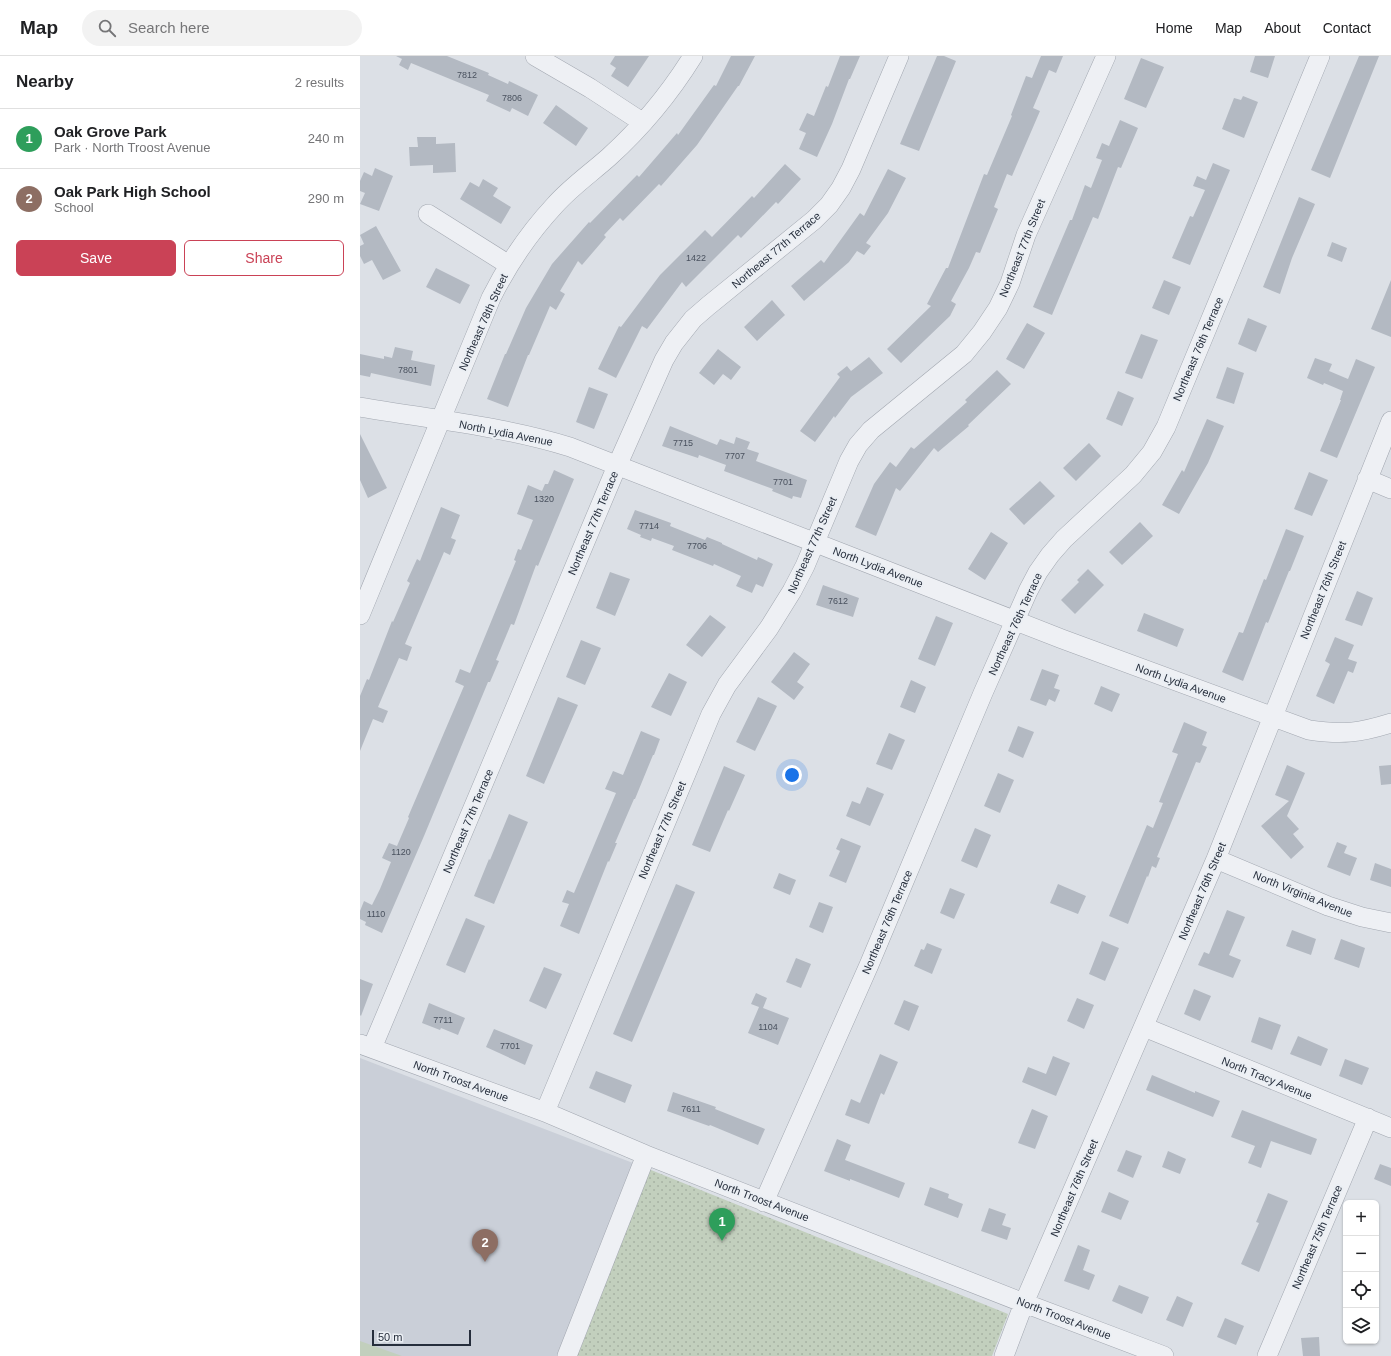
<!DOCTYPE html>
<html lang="en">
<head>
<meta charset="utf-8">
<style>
  body { margin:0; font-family:Arial,sans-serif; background:#f2f2f2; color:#202124 }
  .controls { position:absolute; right:12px; bottom:12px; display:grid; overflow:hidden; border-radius:6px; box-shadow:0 1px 3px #0004 }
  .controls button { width:36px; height:36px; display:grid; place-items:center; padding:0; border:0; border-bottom:1px solid #e0e0e0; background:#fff; color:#202124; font:20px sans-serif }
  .scale { position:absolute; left:12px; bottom:10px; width:99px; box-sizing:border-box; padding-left:4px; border:2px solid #262e3c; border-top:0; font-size:11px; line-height:14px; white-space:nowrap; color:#262e3c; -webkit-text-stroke:3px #ebeff4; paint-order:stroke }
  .you { position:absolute; left:432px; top:719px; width:14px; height:14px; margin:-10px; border:3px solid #fff; border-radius:50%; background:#1a73e8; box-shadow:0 0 0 6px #1a73e833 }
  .badge { display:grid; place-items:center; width:26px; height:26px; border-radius:50%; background:#ca4256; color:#fff; font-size:13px; font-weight:700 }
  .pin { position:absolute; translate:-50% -33px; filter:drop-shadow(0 1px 2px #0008) }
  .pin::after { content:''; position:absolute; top:21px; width:14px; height:12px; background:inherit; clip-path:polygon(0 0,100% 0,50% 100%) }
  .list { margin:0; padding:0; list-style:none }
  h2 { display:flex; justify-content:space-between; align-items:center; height:52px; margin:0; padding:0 16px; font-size:17px }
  h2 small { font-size:13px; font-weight:400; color:#757577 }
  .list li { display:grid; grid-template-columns:26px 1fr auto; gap:12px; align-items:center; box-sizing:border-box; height:60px; padding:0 16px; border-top:1px solid #e0e0e0 }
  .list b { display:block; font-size:15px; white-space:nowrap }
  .list p { margin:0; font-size:13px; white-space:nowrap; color:#757577 }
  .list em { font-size:13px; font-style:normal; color:#757577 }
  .actions { display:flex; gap:8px; padding:12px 16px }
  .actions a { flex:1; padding:9px 0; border:1px solid #ca4256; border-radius:6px; text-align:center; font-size:14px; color:#ca4256 }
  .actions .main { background:#ca4256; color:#fff }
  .icon { flex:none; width:22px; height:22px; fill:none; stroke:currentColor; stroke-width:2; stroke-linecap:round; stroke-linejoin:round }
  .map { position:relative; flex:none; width:1031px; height:1300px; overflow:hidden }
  header { display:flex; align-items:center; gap:24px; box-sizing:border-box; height:56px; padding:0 20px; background:#fff; border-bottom:1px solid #e0e0e0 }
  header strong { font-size:19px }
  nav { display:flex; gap:22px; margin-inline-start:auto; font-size:14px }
  .search { width:280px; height:36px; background:#f2f2f2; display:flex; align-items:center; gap:10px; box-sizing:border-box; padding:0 14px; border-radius:22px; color:#757577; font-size:15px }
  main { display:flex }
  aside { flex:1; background:#fff }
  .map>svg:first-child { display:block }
</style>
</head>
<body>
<header>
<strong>Map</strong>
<div class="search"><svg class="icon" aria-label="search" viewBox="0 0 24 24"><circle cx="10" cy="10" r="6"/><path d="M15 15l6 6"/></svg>Search here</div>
<nav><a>Home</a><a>Map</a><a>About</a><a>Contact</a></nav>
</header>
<main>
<aside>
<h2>Nearby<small>2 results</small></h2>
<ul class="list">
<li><span class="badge" style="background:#2e9e5b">1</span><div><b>Oak Grove Park</b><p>Park · North Troost Avenue</p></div><em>240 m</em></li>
<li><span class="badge" style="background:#8d6e63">2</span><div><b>Oak Park High School</b><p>School</p></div><em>290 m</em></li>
</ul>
<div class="actions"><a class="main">Save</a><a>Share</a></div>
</aside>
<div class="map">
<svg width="1031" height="1300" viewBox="0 0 1031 1300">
  <defs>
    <pattern id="grass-dots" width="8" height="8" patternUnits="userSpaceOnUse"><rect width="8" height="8" fill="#c2cfbd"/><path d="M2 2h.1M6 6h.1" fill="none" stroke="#a7b2a3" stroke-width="1.8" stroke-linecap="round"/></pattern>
  </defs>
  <rect width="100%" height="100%" fill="#dce0e6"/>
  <path fill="#cacfd8" d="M0 1002 286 1112 214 1300H0Z"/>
  <path fill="url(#grass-dots)" d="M286 1112 648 1258 632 1300H214Z"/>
  <path fill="#c2cfbd" d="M0 1285 42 1300H0Z"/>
  <path fill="#b3b9c2" d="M36 0H87L129 17 128 19 148 28 149 25 178 39 168 60 152 52 150 56 126 45 129 39 51 7 48 14 39 9 42 3Z
    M255 0H289L268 31 251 20 256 12 250 8Z
    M371 0H395L379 30H378L337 89 301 130 299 128 263 165 260 162 244 179 246 181 222 209 218 205 200 235 205 238 196 254 190 250 169 299H168L148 351 127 343 145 298H146L166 252 192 208 229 166 230 167 277 119 279 121 317 77 318 79 354 29 356 30Z
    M480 0H500L490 23H489L472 68 457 101 439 93 446 77 439 74 447 57 454 60 466 30 468 31Z
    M577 0H584L596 5 559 95 540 88Z
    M681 0H703L696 17 689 14 673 52 680 55 652 120 647 118 634 151 638 153 620 197 616 196 609 212 591 245 596 248 590 260 541 307 527 293 571 250 567 248 586 212H588L624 118 627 119 652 60 651 59 666 20 672 22Z
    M895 0H915L908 22 890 16Z
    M999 0H1019L970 122 951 114Z
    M781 2 804 11 786 52 764 43Z
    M883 40 898 46 884 82 862 73 874 42 881 44Z
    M196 49 228 72 216 90 183 67Z
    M760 64 778 72 761 112 758 111 738 163 733 161 692 259 673 251 710 164H712L725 129 731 132 742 104 736 102 742 87 749 90Z
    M57 81H76V88L95 87 96 116 73 117V109L50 110 49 91H58Z
    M853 107 870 114 830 209 812 202 830 160 833 161 845 134 833 130 837 120 846 124Z
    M425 108 441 123 418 148 416 146 381 182 378 179 326 231 322 226 287 273 282 270 256 322 238 313 259 270 261 271 300 219 345 174 352 181 392 140 394 142Z
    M15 112 33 120 19 155 0 148 5 137 0 135V125L4 116 12 120Z
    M528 113 546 122 528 157 506 187 511 190 504 199 497 195 489 206 444 245 431 230 461 204 464 207 500 157 504 160Z
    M123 123 138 132 133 140 151 151 141 168 100 143 110 126 119 131Z
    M939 141 955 148 932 202 920 238 903 231Z
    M16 170 41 215 23 224 12 204 4 208 0 200V190L4 188 0 179Z
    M972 186 987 192 982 206 967 200Z
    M76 212 110 229 100 248 66 231Z
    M804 224 821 231 809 259 792 252Z
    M1031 224V281L1011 273Z
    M412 244 425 259 397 285 384 271Z
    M888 262 907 270 896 296 878 288Z
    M667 267 685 277 664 313 646 303Z
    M781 278 798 284 782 323 765 317Z
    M35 291 53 295 51 304 75 309 71 330 11 317 10 321 0 319V298L24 303V300L32 302Z
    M358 293 381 311 371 324 363 318 354 329 339 317Z
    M509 301 523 317 491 341 475 362 474 360 455 386 440 375 480 321 477 318 487 310 491 315Z
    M955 302 972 308 969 315 988 323 996 303 1015 311 977 402 960 395 981 344H980L983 335 964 327 963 329 947 322Z
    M867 311 884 317 874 348 856 342Z
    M637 314 651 328 608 369 609 370 578 396 574 392 540 435 536 432 516 480 495 471 514 428 530 406 536 411 551 391 554 393 607 346 605 344Z
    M229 331 248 338 234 373 216 366Z
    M758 335 774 342 762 370 746 363Z
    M847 363 864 370 848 407 819 458 802 449 822 414 824 416Z
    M310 370 357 389 360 383 374 388 376 381 390 386 387 393 399 397 396 405 447 424 441 442 433 440 432 443 412 435 413 433 364 415 366 409 339 399 338 402 302 390Z
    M0 378 27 432 8 442 0 424Z
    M729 387 741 400 716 425 703 412Z
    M194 414 214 423 178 510 176 509 154 569 151 568 136 604 139 605 130 626H128L64 780 22 877 5 869 6 866 0 863V855L4 845 12 849 20 833 31 806 22 802 29 787 37 790 49 762 48 761 104 630 95 626 100 613 110 617 156 505 154 504 158 493 161 494 173 464 157 458 168 429 182 435 185 428H188Z
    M949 416 968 424 952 460 934 453Z
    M680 425 695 440 664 469 649 453Z
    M81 451 100 459 91 482 96 484 90 499 84 496 45 588 52 591 47 605 39 602 18 651 28 655 23 667 13 663 0 695V640L7 623 9 624 32 565 33 566 50 527 47 525 57 503 60 505Z
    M275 454 311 467 310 470 345 484 347 481 362 487V488L397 504 398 501 413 508 403 531 396 528 392 537 376 530 381 520 354 508 353 510 312 494 314 490 292 482 291 485 280 481 281 479 267 473Z
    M780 466 793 480 762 509 749 496Z
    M926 473 944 480 930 515H929L908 567 906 566 883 625 862 616 879 576 883 577 904 523 906 524Z
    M631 476 648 487 625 524 608 513Z
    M728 513 744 529 715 558 701 544 719 526 717 524Z
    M250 516 270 523 255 560 236 552Z
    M463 529 499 542 493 561 456 549Z
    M997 535 1013 542 1002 570 985 564Z
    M784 557 824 573 817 591 777 575Z
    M350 559 366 571 342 601 326 589Z
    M576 560 593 567 575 610 558 603Z
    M975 581 994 589 988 603 997 606 993 617 988 615 974 648 956 640 970 608 965 605Z
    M221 584 241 592 225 629 206 621Z
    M434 596 450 608 437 626 444 631 434 644 411 626Z
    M682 613 699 619 694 632 700 634 695 646 689 643 686 650 670 644Z
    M309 617 327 626 311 660 291 651Z
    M551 624 566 631 555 657 540 651Z
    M741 630 760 638 752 656 734 648Z
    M198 641 218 649 184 728 166 720Z
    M398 641 417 650 395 695 376 686Z
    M824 666 847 676 842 689 847 691 840 707 836 706 797 801 800 802 796 812 792 810 788 821 787 820 768 868 749 860 787 769 793 772 803 747 799 746 818 698 812 696Z
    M658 670 674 676 663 702 648 695Z
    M281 675 300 683 294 699H293L275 743H274L255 787H257L249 806 248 805 219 878 200 870 209 848 202 846 207 834 214 837 256 737 245 733 253 715 263 719Z
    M529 677 545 684 532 714 516 708Z
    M927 709 945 717 927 760 939 773 933 778 944 791 931 803 901 770 929 745 915 739Z
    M1031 709V728L1021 729 1019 710Z
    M364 710 385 719 369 755 368 754 350 796 332 789Z
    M638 717 654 724 640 757 624 750Z
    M507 731 524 738 510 770 486 760 492 745 500 748Z
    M149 758 168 766 134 848 114 840 129 803 130 804Z
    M615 772 631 779 617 812 601 805Z
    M481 782 501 790 486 827 469 820 480 795 476 793Z
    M977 786 987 790 984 797 997 802 990 820 967 811Z
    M1015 807 1031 813V831L1010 824Z
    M419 817 436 824 430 839 413 832Z
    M316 828 335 836 272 986 253 978Z
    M698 828 726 840 718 858 690 847Z
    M590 832 605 838 594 863 580 857Z
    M459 846 473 851 463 877 449 871Z
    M867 854 885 861 869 899 881 904 873 922 838 909 844 896 849 898Z
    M106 862 125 870 105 917 86 909Z
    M932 874 956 883 951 899 926 890Z
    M981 883 1005 892 999 912 974 903Z
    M742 885 759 892 745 925 729 918Z
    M567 887 582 893 572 918 554 910 561 893 564 894Z
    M436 902 451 908 441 932 426 926Z
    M184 911 202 918 186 953 169 945Z
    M0 923 13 928 1 960 0 959Z
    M834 933 851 940 840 965 824 958Z
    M396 937 407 942 403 952 429 962 418 989 388 977 399 951 391 948Z
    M717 942 734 949 724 973 707 965Z
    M544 944 559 950 549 975 534 968Z
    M69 947 105 962 98 979 81 972 80 974 62 967Z
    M899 961 921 969 912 994 891 986Z
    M134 973 173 989 165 1009 126 991Z
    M938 980 968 993 961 1010 930 998Z
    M520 998 538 1006 524 1039 521 1037 509 1068 485 1059 491 1043 500 1047Z
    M693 1000 710 1007 696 1040 662 1026 668 1011 686 1018Z
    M985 1003 1009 1012 1002 1029 979 1020Z
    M236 1015 272 1029 265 1047 229 1032Z
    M792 1019 835 1037V1035L860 1045 853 1061 786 1034Z
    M313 1036 356 1051 355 1053 405 1073 398 1089 350 1069 349 1070 307 1055Z
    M672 1053 688 1060 675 1093 658 1087Z
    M882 1054 957 1083 951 1099 911 1085 901 1112 888 1107 895 1090 871 1081Z
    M477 1083 491 1089 485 1104 545 1127 539 1142 490 1123V1125L464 1115Z
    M766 1094 782 1100 773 1122 757 1115Z
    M808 1095 826 1103 820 1118 802 1111Z
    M1020 1108 1031 1112V1130L1014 1123Z
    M570 1131 589 1138 588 1142 603 1148 598 1162 564 1149Z
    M749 1136 769 1145 761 1164 741 1156Z
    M908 1137 928 1145 899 1216 881 1208 899 1167 896 1166Z
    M629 1152 646 1158 642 1169 651 1172 647 1184 621 1175Z
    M718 1189 730 1194 723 1214 735 1219 729 1234 704 1225Z
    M759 1229 789 1241 782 1258 752 1245Z
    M817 1240 833 1247 823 1271 806 1264Z
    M865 1262 884 1270 876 1289 857 1281Z
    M959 1281 960 1300H943L941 1282Z"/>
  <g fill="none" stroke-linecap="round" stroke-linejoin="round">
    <defs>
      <path id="minor" d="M175 0 230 32 282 66
        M68 158 149 209
        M0 351C70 363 142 370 210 391L702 583 949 674C982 679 999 677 1031 667
        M1007 423 1031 433
        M0 559 131 242C148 208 169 177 195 149 211 131 231 117 249 101 281 72 310 37 333 0
        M856 803 968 850 1002 861 1031 867
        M784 971 1031 1072
        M0 988 185 1056 286 1099 664 1247 804 1300
        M12 992 257 410 304 304 314 287 333 263 348 250 454 164 469 149 481 132 491 113 539 0
        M185 1056 351 658 367 629 409 572 432 535 445 510 489 405 498 389 511 374 604 298 622 276 638 252 650 227 666 179 746 0
        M404 1146 509 909 623 637 668 535 678 516 690 499 704 483 773 419 792 396 806 371 960 0
        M207 1300 286 1099
        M644 1300 664 1247 856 803 1031 365
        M907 1300 1008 1062"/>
    </defs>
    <use href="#minor" stroke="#a2a7b0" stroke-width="20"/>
    <use href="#minor" stroke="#eef0f4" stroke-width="19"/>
  </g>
  <g text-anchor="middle" stroke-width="4" stroke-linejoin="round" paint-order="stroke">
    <g font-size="9" fill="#49515e">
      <text x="107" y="22">7812</text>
      <text x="152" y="45">7806</text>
      <text x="336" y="205">1422</text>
      <text x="48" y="317">7801</text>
      <text x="323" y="390">7715</text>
      <text x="375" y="403">7707</text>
      <text x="423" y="429">7701</text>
      <text x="184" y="446">1320</text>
      <text x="289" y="473">7714</text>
      <text x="337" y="493">7706</text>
      <text x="478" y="548">7612</text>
      <text x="41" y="799">1120</text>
      <text x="16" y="861">1110</text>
      <text x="83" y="967">7711</text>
      <text x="408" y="974">1104</text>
      <text x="150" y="993">7701</text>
      <text x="331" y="1056">7611</text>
    </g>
    <g font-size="11" fill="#262e3c" stroke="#ebeff4">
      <text transform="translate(662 192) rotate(-68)" y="4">Northeast 77th Street</text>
      <text transform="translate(416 194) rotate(-40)" y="4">Northeast 77th Terrace</text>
      <text transform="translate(123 266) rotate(-66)" y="4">Northeast 78th Street</text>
      <text transform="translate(838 293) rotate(-67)" y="4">Northeast 76th Terrace</text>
      <text transform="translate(146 377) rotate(11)" y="4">North Lydia Avenue</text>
      <text transform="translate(233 467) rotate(-67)" y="4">Northeast 77th Terrace</text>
      <text transform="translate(452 489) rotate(-66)" y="4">Northeast 77th Street</text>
      <text transform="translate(518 511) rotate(21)" y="4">North Lydia Avenue</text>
      <text transform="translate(963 534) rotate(-68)" y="4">Northeast 76th Street</text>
      <text transform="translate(655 568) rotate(-65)" y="4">Northeast 76th Terrace</text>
      <text transform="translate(821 627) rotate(20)" y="4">North Lydia Avenue</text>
      <text transform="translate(108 765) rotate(-67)" y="4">Northeast 77th Terrace</text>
      <text transform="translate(302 774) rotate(-67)" y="4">Northeast 77th Street</text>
      <text transform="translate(842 835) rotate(-67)" y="4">Northeast 76th Street</text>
      <text transform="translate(943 838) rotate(22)" y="4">North Virginia Avenue</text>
      <text transform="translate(527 866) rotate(-67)" y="4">Northeast 76th Terrace</text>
      <text transform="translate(907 1022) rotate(22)" y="4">North Tracy Avenue</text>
      <text transform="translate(101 1025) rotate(20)" y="4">North Troost Avenue</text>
      <text transform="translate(714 1132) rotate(-67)" y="4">Northeast 76th Street</text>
      <text transform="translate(402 1144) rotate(21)" y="4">North Troost Avenue</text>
      <text transform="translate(957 1181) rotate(-67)" y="4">Northeast 75th Terrace</text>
      <text transform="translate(704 1262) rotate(21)" y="4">North Troost Avenue</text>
    </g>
  </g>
</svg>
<div class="controls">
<button>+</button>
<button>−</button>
<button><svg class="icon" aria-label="locate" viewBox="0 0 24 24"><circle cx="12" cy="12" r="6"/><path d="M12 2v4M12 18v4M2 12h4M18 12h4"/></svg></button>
<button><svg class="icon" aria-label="layers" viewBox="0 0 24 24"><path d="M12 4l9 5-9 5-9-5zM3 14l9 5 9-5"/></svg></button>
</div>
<div class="scale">50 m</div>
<div class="you"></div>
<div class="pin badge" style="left:362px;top:1185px;background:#2e9e5b">1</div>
<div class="pin badge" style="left:125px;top:1206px;background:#8d6e63">2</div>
</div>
</main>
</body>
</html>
